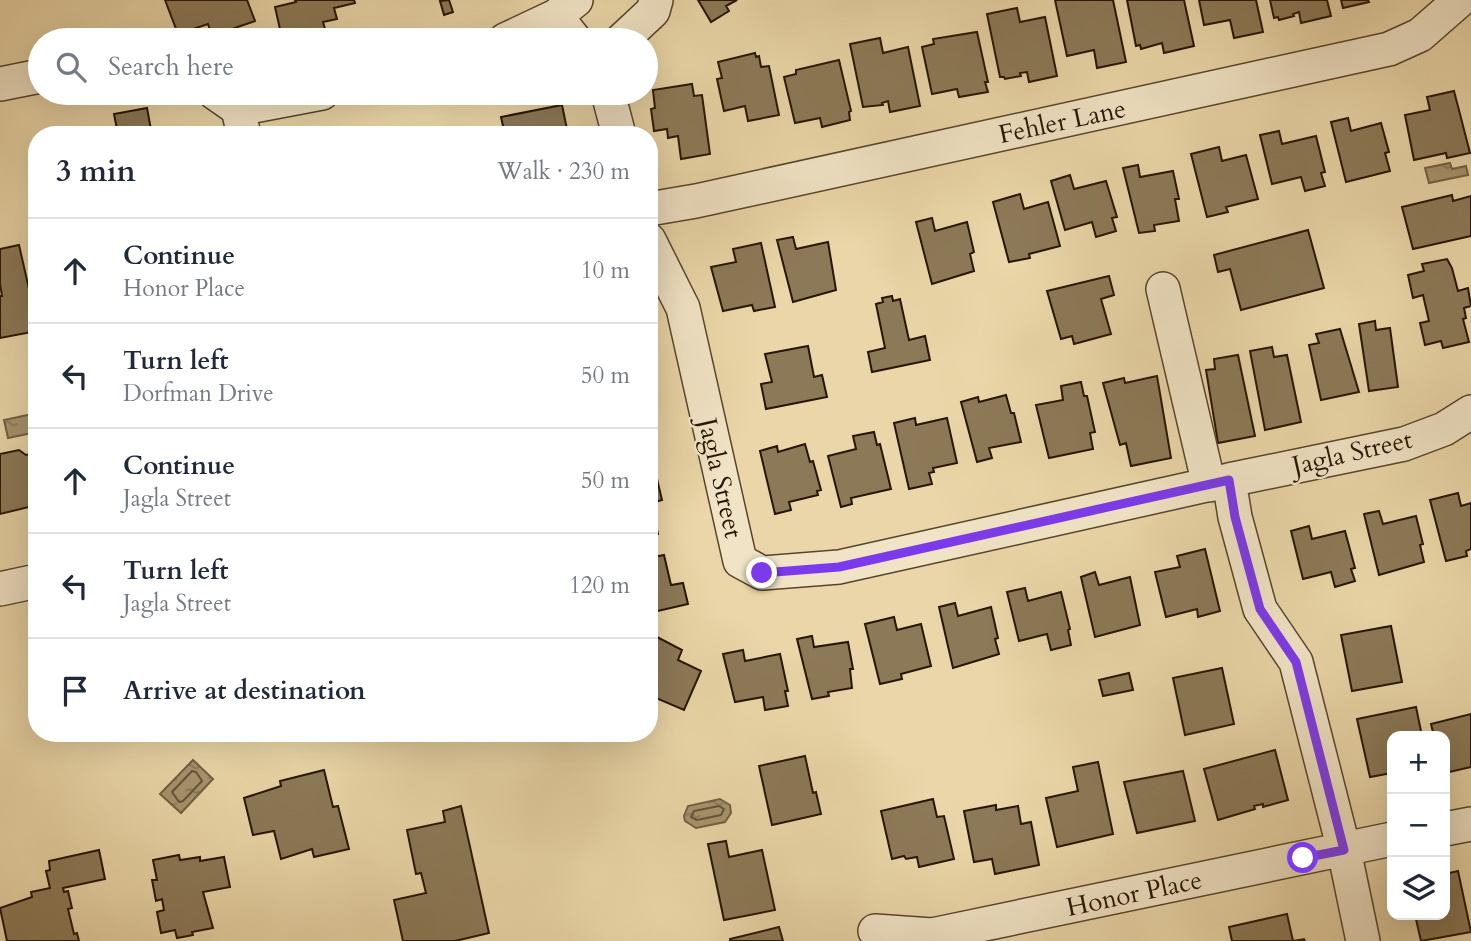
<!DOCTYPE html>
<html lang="en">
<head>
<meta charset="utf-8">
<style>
  body { margin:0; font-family:Cardo,serif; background:#f6f6f7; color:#1f2937 }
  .controls { position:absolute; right:21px; bottom:21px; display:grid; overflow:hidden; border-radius:14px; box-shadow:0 7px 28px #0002 }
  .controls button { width:63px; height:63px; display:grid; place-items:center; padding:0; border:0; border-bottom:2px solid #e0e1e3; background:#fff; color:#1f2937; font:35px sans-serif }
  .stop { position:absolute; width:21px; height:21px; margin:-16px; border:5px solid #7c3aed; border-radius:50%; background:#fff }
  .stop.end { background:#7c3aed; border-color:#fff; box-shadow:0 2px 7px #0008 }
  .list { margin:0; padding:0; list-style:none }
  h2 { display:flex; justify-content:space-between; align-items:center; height:91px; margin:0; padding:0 28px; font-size:30px }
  h2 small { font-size:23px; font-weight:400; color:#747a83 }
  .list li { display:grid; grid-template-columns:46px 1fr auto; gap:21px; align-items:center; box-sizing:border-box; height:105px; padding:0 28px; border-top:2px solid #e0e1e3 }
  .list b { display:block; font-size:26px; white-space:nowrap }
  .list p { margin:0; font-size:23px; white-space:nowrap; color:#747a83 }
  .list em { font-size:23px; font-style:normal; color:#747a83 }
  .icon { flex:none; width:38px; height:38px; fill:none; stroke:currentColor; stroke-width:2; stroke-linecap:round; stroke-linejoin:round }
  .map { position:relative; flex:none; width:1471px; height:941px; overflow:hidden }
  .search { position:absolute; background:#fff; box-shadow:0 7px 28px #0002; left:28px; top:28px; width:630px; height:77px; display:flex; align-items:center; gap:18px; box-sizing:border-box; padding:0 24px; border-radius:38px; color:#747a83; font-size:26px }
  .panel { position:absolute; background:#fff; box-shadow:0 7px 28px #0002; left:28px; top:126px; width:630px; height:616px; border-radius:28px }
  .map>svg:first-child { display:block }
</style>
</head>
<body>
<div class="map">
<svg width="1471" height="941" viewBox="0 0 1471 941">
  <defs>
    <pattern id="water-ripples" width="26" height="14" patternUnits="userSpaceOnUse" patternTransform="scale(1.75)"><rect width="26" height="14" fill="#a7946f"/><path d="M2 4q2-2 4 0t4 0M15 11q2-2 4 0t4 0" fill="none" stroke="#887859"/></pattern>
  </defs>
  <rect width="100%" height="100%" fill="#ead6a8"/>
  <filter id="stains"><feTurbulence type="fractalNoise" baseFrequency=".00286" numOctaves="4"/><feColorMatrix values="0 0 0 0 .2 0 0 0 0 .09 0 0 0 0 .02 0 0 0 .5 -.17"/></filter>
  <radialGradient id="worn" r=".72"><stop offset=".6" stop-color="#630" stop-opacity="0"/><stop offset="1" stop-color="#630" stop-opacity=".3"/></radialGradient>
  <path fill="url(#water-ripples)" stroke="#736143" stroke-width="2" d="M1450 163 1452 169 1466 166 1468 175 1429 183 1425 168Z
    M37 413V432L8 438 4 420Z
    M193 760 213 779 181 813 160 794Z
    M720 799 730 805 731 813 725 822 696 828 685 821 684 816 688 806Z"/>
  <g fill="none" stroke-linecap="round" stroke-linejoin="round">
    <path stroke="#665438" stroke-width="2" d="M192 771 196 772 202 781 183 801 179 802 172 792Z
      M719 806 724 809 721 815 697 820 691 817 694 811Z"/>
  </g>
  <path fill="#8c7957" stroke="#261500" stroke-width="2" d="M165 0H247L255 21 212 36 208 24 178 34Z
    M295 0H354L355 3 334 8 337 19 323 22 325 29 282 38 275 7 296 2Z
    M449 0 453 12 444 15 440 1Z
    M698 0H737L726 6 729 11 711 22Z
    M1055 0H1113L1126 62 1097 68 1094 50 1067 56Z
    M1127 0H1184L1194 46 1164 53 1162 43 1141 49 1140 45 1136 46Z
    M1199 0H1256L1263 32 1234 38 1230 20 1204 25Z
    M1270 0H1327L1331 16 1301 23 1299 12 1293 14 1294 16 1279 20 1278 17 1274 18Z
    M1341 0H1368L1369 2 1343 8Z
    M1017 8 1020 22 1045 17 1057 76 1029 82 1027 72 1020 73 1021 76 1005 79 1004 77H1000L987 14Z
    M977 32 988 82H985L988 92 959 97 957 89 932 94 922 47 934 44 933 39Z
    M880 38 883 53 908 47 920 106 890 112 888 101 882 103 883 105 863 107 850 44Z
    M755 53 756 57 759 56 761 67 769 66 779 115 748 121 745 106 724 111 717 79 722 78 718 62Z
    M839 60 851 111 849 112 850 120 822 127 820 118 795 123 784 77 796 74V70Z
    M692 84 694 96 702 95 710 154 681 159 678 136 668 138 667 129 654 131 651 109 655 108 653 90Z
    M1454 91 1470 153 1447 158 1446 153 1414 160 1405 115 1430 110 1427 97Z
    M562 105 568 134 505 135 501 117Z
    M147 108 152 135H84L117 129 114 114Z
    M1348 118 1351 131 1381 123 1389 152 1385 153 1390 171 1346 182 1331 122Z
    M1279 131 1282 144 1316 136 1325 172 1321 173 1325 186 1305 191 1301 177 1272 184 1260 135Z
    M1219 147 1222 161 1246 155 1258 199 1226 207 1228 212 1207 217 1191 154Z
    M1138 165 1140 177 1173 171 1179 199H1175L1179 221 1154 225 1155 231 1139 233 1123 168Z
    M1070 175 1074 189 1106 181 1117 217 1112 218 1116 231 1096 237 1092 222 1065 230 1051 181Z
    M1020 194 1024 209 1048 202 1060 246 1029 254 1030 258 1009 262 993 202Z
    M1452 195 1453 201 1471 196V236L1413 249 1402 207Z
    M932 218 935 231 967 222 974 252 970 254 974 271 932 284 916 222Z
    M1308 230 1324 288 1241 310 1230 269 1218 272 1214 255Z
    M793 237 796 249 828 242 836 290 793 302 777 240Z
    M761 243 775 307 754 311 752 305 723 311 711 267 736 262 733 249Z
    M19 245 29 289H32L37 308V331L0 338V296H2L0 284V249Z
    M1447 259 1452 268 1458 291 1468 288 1471 306 1464 308 1466 318 1463 319 1469 342 1443 348 1441 341 1425 345 1420 323 1429 321 1423 295 1413 298 1408 275 1424 271 1422 264Z
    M1109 276 1114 295 1101 299 1111 334 1074 344 1072 336 1061 339 1047 291Z
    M892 296 893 301 900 299 909 340 925 336 930 360 872 372 868 352 885 348 876 304 883 302 882 298Z
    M1375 321 1376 330 1390 328 1398 387 1369 391 1359 324Z
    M1340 329 1359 392 1321 400 1309 345 1319 343 1316 334Z
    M808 346 814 377 822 375 827 397 766 409 761 384 772 382 765 354Z
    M1272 347 1274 357 1287 355 1301 422 1265 430 1250 351Z
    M1238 355 1255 436 1218 443 1206 370 1215 369 1214 359Z
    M1157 376 1171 458 1131 466 1126 443 1120 445 1103 383 1124 378 1125 383Z
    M1081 382 1084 396H1087L1095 432 1090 433 1093 449 1049 458 1036 405 1063 400 1061 386Z
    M1006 395 1011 413H1014L1021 442 989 448 992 458 977 462 961 402 978 397 979 402Z
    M915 418 916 425 947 418 957 463 933 468 934 472 929 473 932 484 909 489 894 423Z
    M874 432 877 445 880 444 891 489 851 498 852 504 841 507 828 456 856 449 853 436Z
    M805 444 810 462 813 461 821 490 817 491 818 495 789 502 791 510 775 514 760 451 777 446 778 452Z
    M19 450 26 455 37 452V505L0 514V454Z
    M657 479 662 500 651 503 658 534 649 536V481Z
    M1458 493 1461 506 1471 503V549L1466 551 1467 556 1446 561 1430 500Z
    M1379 511 1383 524 1416 516 1423 544 1420 545 1424 562 1379 575 1364 514Z
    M1309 526 1312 539 1345 531 1355 568 1351 569 1355 581 1335 587 1331 572 1303 579 1291 531Z
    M1205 549 1220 611 1198 617 1197 609 1166 617 1155 572 1180 567 1177 556Z
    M664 555 671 585 683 583 688 604 649 613V558Z
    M1095 572 1099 585 1130 577 1140 625 1095 637 1081 577Z
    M1025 588 1028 601 1061 592 1070 629 1068 630 1071 645 1051 650 1047 634 1019 641 1007 592Z
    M955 603 958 616 991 607 998 638 995 639 999 654 953 668 939 607Z
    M894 617 897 630 921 624 931 666 901 674 902 679 880 684 865 624Z
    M1391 626 1402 682 1352 691 1341 635Z
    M812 636 814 647 848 642 853 669H850L852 688 828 692 829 696 812 699 797 639Z
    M657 637 682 650 678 660 701 671 684 710 654 697 652 702 649 700V655Z
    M743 650 745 661 780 654 788 691H785L788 706 765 710 763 697 735 702 723 654Z
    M1222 668 1234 724 1185 735 1173 678Z
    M1129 673 1133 690 1103 696 1099 680Z
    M1416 707 1422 736H1392V773L1370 777 1357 719Z
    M1471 714V767L1445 773V736H1434L1431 724Z
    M1275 750 1288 800 1263 807V804L1254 806 1255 809 1218 820 1204 769Z
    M805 756 813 793 816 792 821 814 772 825 759 766Z
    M1098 762 1113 834 1057 847 1046 798 1078 791 1073 767Z
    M324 770 333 807 338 806 349 849 314 857 312 849 281 859 274 831 253 835 244 798 281 786 280 781Z
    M1183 771 1195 821 1137 833 1124 782Z
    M933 799 937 817 944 816 954 859 919 867 917 857 906 859 904 856 892 859 881 811Z
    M996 805V810L1018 806 1021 824 1031 822 1039 865 995 874 992 859 974 862 964 811Z
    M461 806 489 933 455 941H403L394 900 426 893 421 873 416 874 407 830 445 822 443 811Z
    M726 841 729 857 762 850 775 910 724 920 708 844Z
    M99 850 105 879 63 888 64 892 68 891 72 908 68 909 74 934 77 933 79 941H7L0 908 32 897 31 892 50 888 46 871 50 870 49 861Z
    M179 855 180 860 200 857V861L224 857 230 887 203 892 213 928 192 932 193 935 177 938 175 930 161 933 157 912 164 910 162 899 156 901 152 880H157L153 860Z
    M1458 871 1471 932 1421 941 1415 915H1445V874Z
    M1287 914 1293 941 1304 939 1305 941H1232L1229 927Z
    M779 927 783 941H730V939Z"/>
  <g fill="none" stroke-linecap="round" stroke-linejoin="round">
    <defs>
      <path id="minor" d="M556 16 575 40
        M505 40 556 16 576 0
        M622 40 653 11 656 0
        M0 84 40 76
        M215 93 238 109
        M608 93 619 135
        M244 135 238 109 322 93
        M649 209 696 201 1389 49 1420 35 1460 0
        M649 240 683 308 740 561 762 573 839 567 1229 480 1235 517 1260 609 1296 662 1344 850 1363 941
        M1163 289 1209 485
        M1229 480 1404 444 1444 429 1471 412
        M0 589 37 581
        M1445 829 1471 824
        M875 931 932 935 1392 839"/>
    </defs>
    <use href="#minor" stroke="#57452a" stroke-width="36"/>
    <use href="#minor" stroke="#f1e4c6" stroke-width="33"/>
  </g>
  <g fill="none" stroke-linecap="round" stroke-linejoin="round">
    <path stroke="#7c3aed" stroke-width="9" d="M762 573 839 567 1229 480 1235 517 1260 609 1296 662 1344 850 1303 858"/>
  </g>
  <g text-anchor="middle" stroke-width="5" stroke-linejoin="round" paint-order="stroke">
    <g font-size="26" fill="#261500" stroke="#f1e4c6">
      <text transform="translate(1062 121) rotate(-12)" y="9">Fehler Lane</text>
      <text transform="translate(1352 452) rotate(-13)" y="9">Jagla Street</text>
      <text transform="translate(721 478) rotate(77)" y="9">Jagla Street</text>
      <text transform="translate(1134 893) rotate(-12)" y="9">Honor Place</text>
    </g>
  </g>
  <rect width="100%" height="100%" filter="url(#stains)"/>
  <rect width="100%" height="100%" fill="url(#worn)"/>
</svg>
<div class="controls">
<button>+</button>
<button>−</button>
<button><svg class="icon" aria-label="layers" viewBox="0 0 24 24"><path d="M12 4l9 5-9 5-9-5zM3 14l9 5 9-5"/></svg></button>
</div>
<div class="stop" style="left:1303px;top:858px"></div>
<div class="stop end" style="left:762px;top:573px"></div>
<div class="search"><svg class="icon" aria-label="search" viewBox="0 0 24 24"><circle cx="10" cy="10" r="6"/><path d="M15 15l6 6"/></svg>Search here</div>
<section class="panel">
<h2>3 min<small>Walk · 230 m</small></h2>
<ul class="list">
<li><svg class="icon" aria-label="ahead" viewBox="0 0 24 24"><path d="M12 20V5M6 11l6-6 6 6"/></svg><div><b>Continue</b><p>Honor Place</p></div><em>10 m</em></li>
<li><svg class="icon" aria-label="left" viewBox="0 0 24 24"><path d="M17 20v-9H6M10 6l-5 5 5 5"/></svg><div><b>Turn left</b><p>Dorfman Drive</p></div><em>50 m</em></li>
<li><svg class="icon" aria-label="ahead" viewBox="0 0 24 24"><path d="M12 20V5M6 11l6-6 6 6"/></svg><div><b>Continue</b><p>Jagla Street</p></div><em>50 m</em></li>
<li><svg class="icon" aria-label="left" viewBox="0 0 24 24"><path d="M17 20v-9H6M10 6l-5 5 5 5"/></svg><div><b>Turn left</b><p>Jagla Street</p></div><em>120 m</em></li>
<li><svg class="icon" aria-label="arrive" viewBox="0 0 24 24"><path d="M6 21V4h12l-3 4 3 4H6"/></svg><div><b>Arrive at destination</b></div></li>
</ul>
</section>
</div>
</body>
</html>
